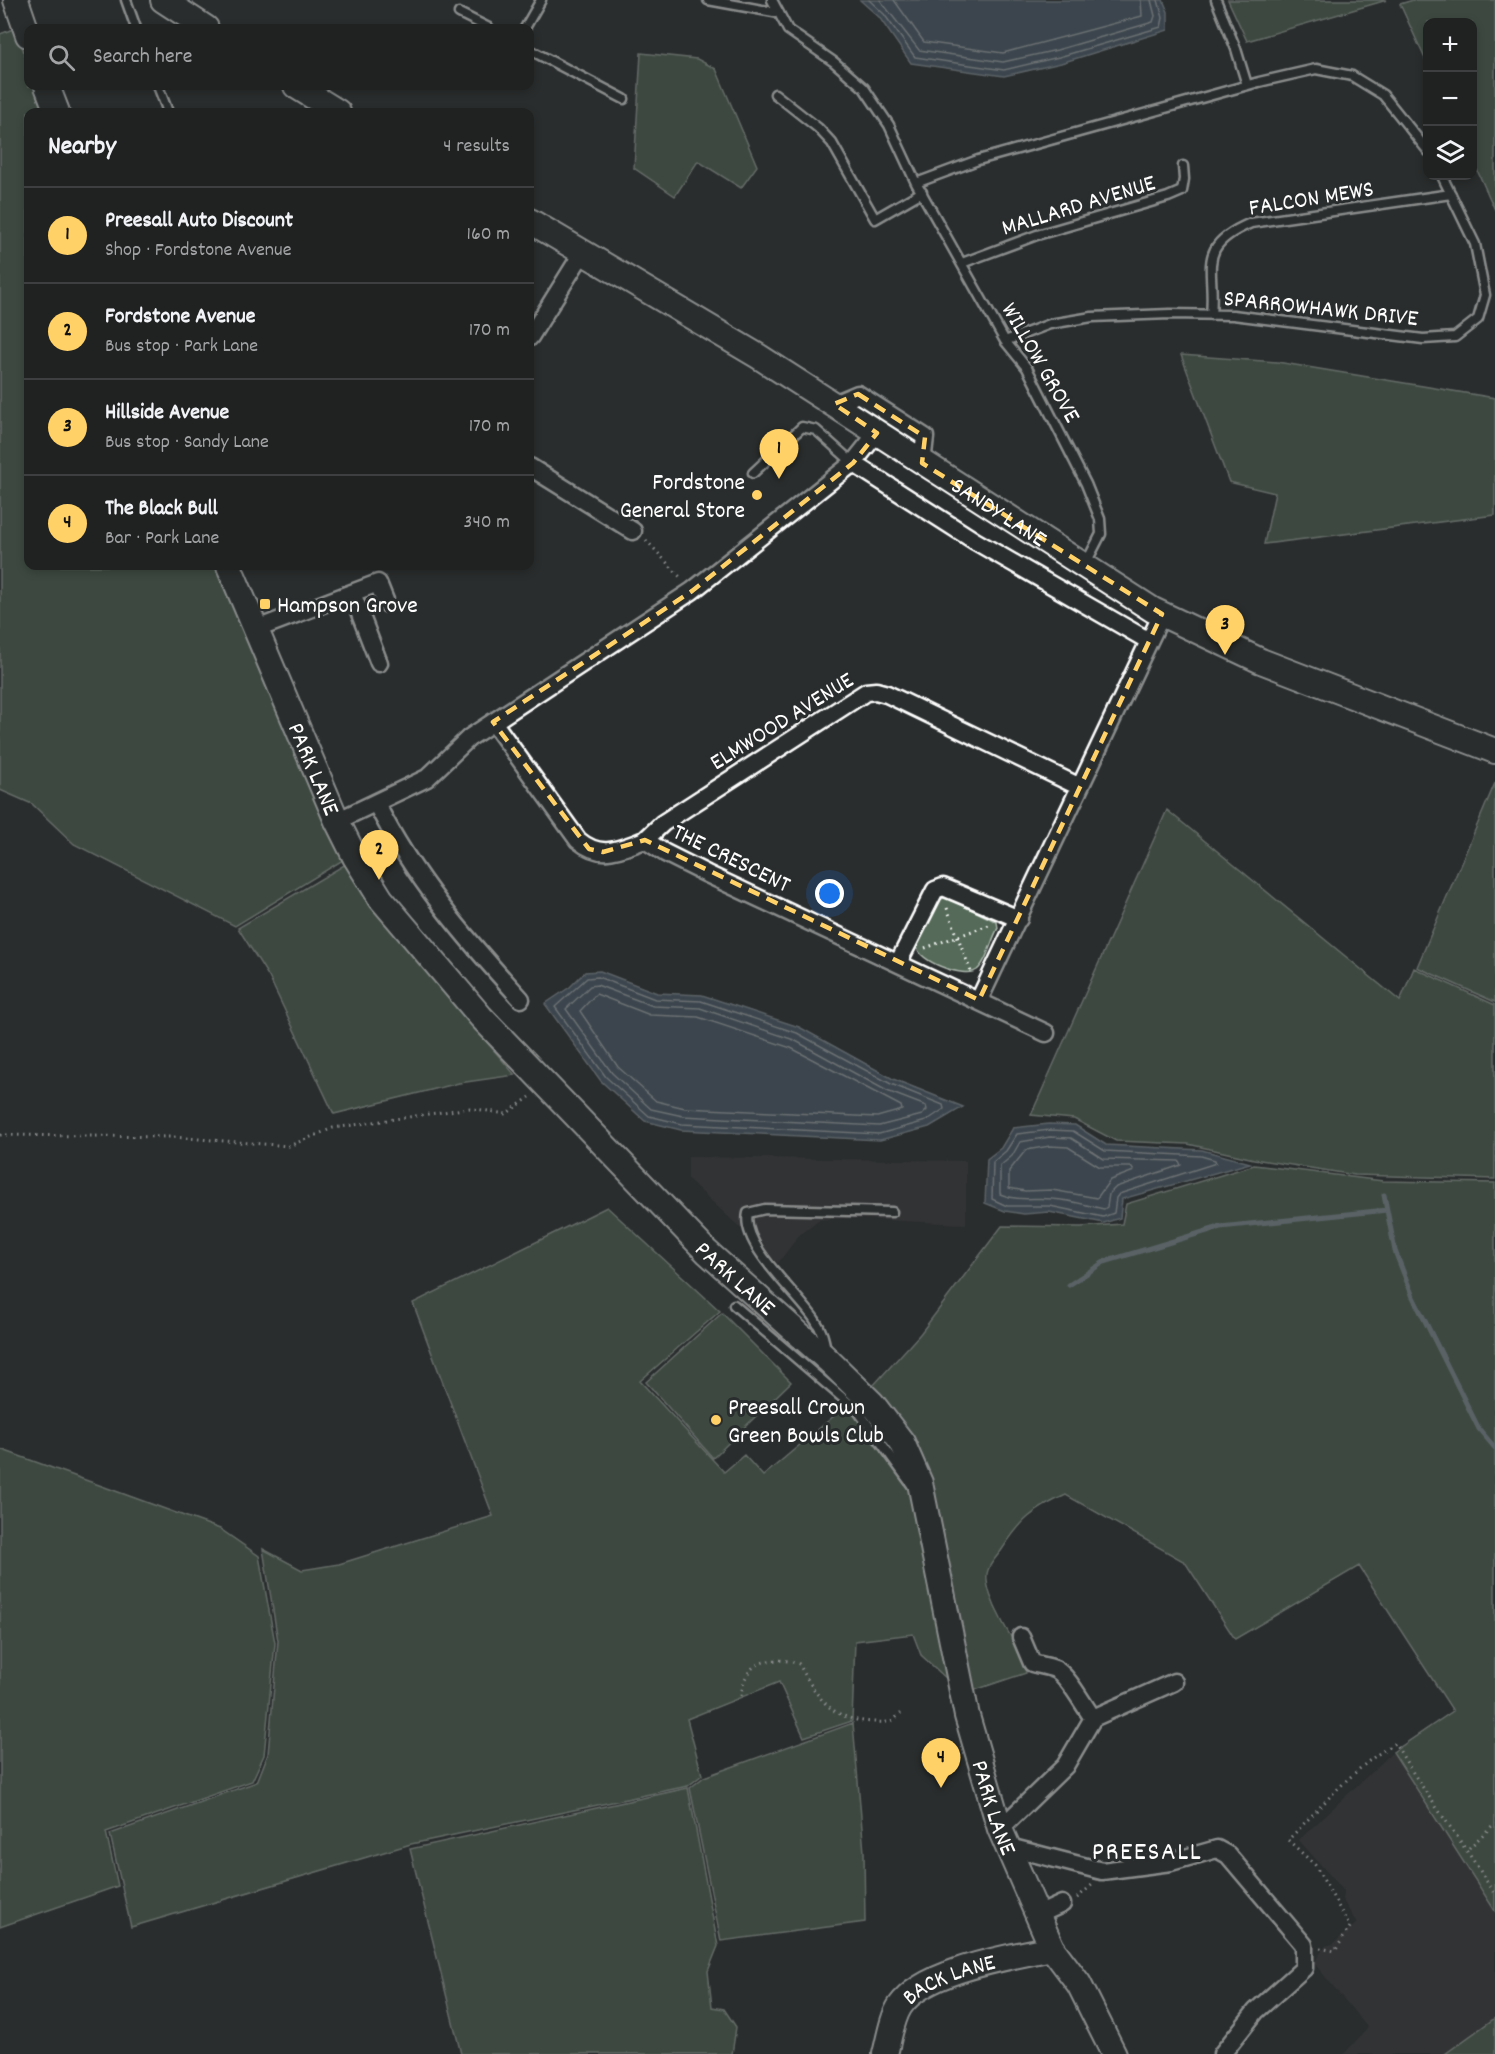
<!DOCTYPE html>
<html lang="en">
<head>
<meta charset="utf-8">
<style>
  body { margin:0; font-family:Dekko,sans-serif; background:#282a2a; color:#f1f3f6 }
  .controls { position:absolute; right:18px; top:18px; display:grid; overflow:hidden; border-radius:12px; box-shadow:0 3px 9px #0003 }
  .controls button { width:54px; height:54px; display:grid; place-items:center; padding:0; border:0; border-bottom:2px solid #3d3f40; background:#202222; color:#f1f3f6; font:30px sans-serif }
  .you { position:absolute; left:830px; top:894px; width:21px; height:21px; margin:-15px; border:4px solid #fff; border-radius:50%; background:#1a73e8; box-shadow:0 0 0 9px #1a73e833 }
  .badge { display:grid; place-items:center; width:39px; height:39px; border-radius:50%; background:#ffd166; color:#111; font-size:20px; font-weight:700 }
  .pin { position:absolute; translate:-50% -50px; filter:drop-shadow(0 2px 3px #0008) }
  .pin::after { content:''; position:absolute; top:32px; width:21px; height:18px; background:inherit; clip-path:polygon(0 0,100% 0,50% 100%) }
  .list { margin:0; padding:0; list-style:none }
  h2 { display:flex; justify-content:space-between; align-items:center; height:78px; margin:0; padding:0 24px; font-size:26px }
  h2 small { font-size:20px; font-weight:400; color:#a2a4a5 }
  .list li { display:grid; grid-template-columns:39px 1fr auto; gap:18px; align-items:center; box-sizing:border-box; height:96px; padding:0 24px; border-top:2px solid #3d3f40 }
  .list b { display:block; font-size:22px; white-space:nowrap }
  .list p { margin:0; font-size:20px; white-space:nowrap; color:#a2a4a5 }
  .list em { font-size:20px; font-style:normal; color:#a2a4a5 }
  .icon { flex:none; width:33px; height:33px; fill:none; stroke:currentColor; stroke-width:2; stroke-linecap:round; stroke-linejoin:round }
  .map { position:relative; flex:none; width:1495px; height:2054px; overflow:hidden }
  .search { position:absolute; background:#202222; box-shadow:0 3px 9px #0003; left:24px; top:24px; width:510px; height:66px; display:flex; align-items:center; gap:15px; box-sizing:border-box; padding:0 21px; border-radius:12px; color:#a2a4a5; font-size:22px }
  .panel { position:absolute; background:#202222; box-shadow:0 3px 9px #0003; left:24px; top:108px; width:510px; height:462px; border-radius:12px }
  .map>svg:first-child { display:block }
</style>
</head>
<body>
<div class="map">
<svg width="1495" height="2054" viewBox="0 0 1495 2054">
  <rect width="100%" height="100%" fill="#2a2d2e"/>
  <filter id="ink" filterUnits="userSpaceOnUse"><feTurbulence type="fractalNoise" baseFrequency=".0167" numOctaves="2"/><feDisplacementMap in="SourceGraphic" scale="12" xChannelSelector="R" yChannelSelector="G"/><feConvolveMatrix kernelMatrix="1 2 1 2 8 2 1 2 1" color-interpolation-filters="sRGB"/></filter>
  <g filter="url(#ink)">
    <path fill="#3c3a3e" d="M688 1157 966 1161V1224L843 1218 818 1220 799 1235 778 1263 688 1179Z
      M1393 1752 1495 1910V2018L1445 2054H1344L1368 2028 1314 1963 1325 1946 1333 1944 1357 1923 1342 1899 1344 1891 1299 1840Z"/>
    <path fill="#546b58" stroke="#aab5ac" stroke-width="1.5" d="M1228 0H1387L1247 41Z
      M1413 0H1495V210L1473 161 1472 22H1428L1427 63 1400 4Z
      M16 28 28 65V86H36L45 112H28V566H216L343 860 235 926 74 844 32 804 0 790V34Z
      M641 53 697 59 716 69 757 166 741 188 698 161 675 196 634 168Z
      M1181 355 1277 362 1495 398V515L1264 544 1275 493 1229 482Z
      M1495 783V1002L1417 967Z
      M1167 810 1400 1001 1414 968 1495 1005V1179L1355 1175 1254 1159 1188 1144 1116 1141 1074 1119 1031 1115Z
      M346 864 435 981 515 1075 459 1083 334 1114 269 977 238 928Z
      M946 897 997 922 998 928C991 940 987 962 977 970 964 979 917 961 917 946 916 936 934 909 939 900Z
      M1254 1165 1383 1181 1495 1183V1911L1393 1752 1453 1711 1359 1566 1235 1639 1185 1562 1066 1495C1032 1510 1021 1520 1001 1551 997 1556 990 1564 988 1570 983 1583 995 1608 1001 1619 1012 1642 1021 1645 1026 1673L972 1691 921 1456 872 1387 920 1334 1002 1226 1081 1227 1122 1224 1126 1204Z
      M607 1207 720 1311 640 1381 724 1472 744 1455 763 1476 847 1405 867 1429 912 1492 949 1681 921 1655 913 1634 855 1641 852 1721 804 1737 779 1682 687 1719 702 1775 688 1786 411 1844 131 1927 110 1834 257 1782 268 1754 278 1641 263 1549 302 1570 339 1564 493 1516 413 1303Z
      M722 1313 791 1382 713 1458 646 1382Z
      M0 1449 220 1529 259 1556 275 1643 264 1755 252 1781 106 1832 118 1886 0 1927Z
      M853 1723 864 1852 865 1922 721 1941 690 1788 704 1777Z
      M688 1788 718 1946 708 1971 712 2007 724 2009 736 2027 732 2054H461L410 1849Z
      M1495 2018V2054H1445Z"/>
    <path fill="#526474" stroke="#97a2ac" stroke-width="1.5" d="M860 0H1163L1168 12V30L1061 63 1004 76 911 63 879 17Z
      M600 971 657 993 702 995 799 1027 893 1079 963 1107 929 1127 880 1140 681 1130 645 1121 601 1081 545 1004 570 987 585 972Z
      M1049 1124 1075 1125 1106 1145 1202 1150 1250 1163 1122 1199 1120 1218 1104 1223 1049 1212 1024 1214 1005 1211 985 1203 987 1159 1001 1148 1013 1128Z"/>
    <g fill="none" stroke-linecap="round" stroke-linejoin="round">
      <path stroke="#bac1c7" stroke-width="1.5" d="M869 0 884 14 915 57 1004 70 1059 57 1161 27 1163 18 1158 0
        M880 0 919 50 1003 62 1057 50 1153 22 1155 16 1151 0
        M894 0 924 42 1003 53 1142 16 1141 0
        M598 977 655 999 701 1001 797 1033 891 1084 943 1105 944 1109 926 1121 879 1134 682 1124 649 1116 606 1077 555 1007 587 978Z
        M597 985 653 1006 700 1008 794 1040 887 1091 926 1106 927 1110 922 1115 879 1126 683 1116 651 1109 612 1073 566 1009 590 986Z
        M596 994 650 1015 698 1017 791 1048 901 1106 902 1110 877 1117 685 1108 656 1101 618 1067 580 1011Z
        M1050 1130 1073 1131 1105 1151 1201 1156 1215 1160 1216 1163 1119 1194 1116 1198 1114 1213 1103 1217 1050 1206H1007L992 1199 993 1162 1006 1151 1017 1134Z
        M1050 1137 1071 1138 1104 1159 1179 1161 1181 1165 1116 1187 1109 1194 1107 1207 1104 1209C1086 1205 1070 1200 1052 1199 1034 1197 1018 1202 1000 1194V1166L1012 1156 1020 1142Z
        M1050 1146 1068 1147 1100 1167H1131L1134 1171 1110 1180 1097 1198 1052 1190 1025 1191 1009 1188V1171L1026 1150Z"/>
      <path stroke="#97a2ac" stroke-width="5" d="M1384 1195 1395 1251 1413 1297 1479 1429 1495 1448
        M1069 1285 1104 1262 1220 1227 1387 1210"/>
      <defs>
        <path id="lane" d="M126 0 136 28
          M708 0 779 13
          M772 0 788 30 834 62 864 88 889 125 916 183 1005 341 1027 368 1086 484 1100 519 1101 534 1085 565
          M1216 0 1236 49 1247 85
          M459 13 489 28
          M525 28 541 0
          M530 50 624 99
          M158 86 168 112
          M775 94 818 128 832 143 875 219 922 192
          M916 183 978 160 1259 82 1316 69 1352 76 1383 95 1428 151
          M962 263 1037 235 1168 197 1182 191 1184 179 1183 166
          M1211 315C1216 267 1194 247 1251 223L1451 194
          M1005 341 1050 324 1092 317 1170 314 1233 315 1423 339 1455 337 1478 319 1485 295 1475 244 1442 176
          M753 473 802 427 816 430 853 463
          M734 1305 858 1411 914 1488
          M826 1350C824 1339 822 1330 815 1320 798 1294 740 1245 748 1213L765 1209 892 1212"/>
        <path id="street" d="M530 337 583 252
          M834 404 858 394 925 437 922 463
          M853 463 975 541 1149 641
          M530 467 633 531
          M352 593 379 663
          M254 630 378 583 386 603
          M493 722 578 840C602 860 619 849 645 840L665 853 707 874 1046 1033
          M376 803C413 877 466 939 521 999
          M337 821 427 778 469 738 692 591 853 463 877 433
          M645 840 663 823 866 692 876 691 887 694 1080 787
          M898 963 935 890 943 887 1019 919
          M979 1000 1162 614
          M1021 1637 1032 1663C1039 1665 1048 1666 1055 1669 1068 1675 1083 1705 1093 1718
          M1000 1829 1065 1766 1093 1718 1174 1682
          M1009 1847 1102 1871 1171 1862 1217 1849 1228 1855 1304 1945V1968L1256 2011 1222 2054
          M1038 1915 1062 1904"/>
        <g id="secondary">
          <path d="M16 0 28 35"/>
          <path d="M163 0 206 28"/>
          <path d="M47 86 57 112"/>
          <path d="M296 86 338 112"/>
          <path id="s1" d="M530 221 758 356 1153 610 1261 661 1495 751"/>
          <path id="s2" d="M229 566 337 821 355 857 381 899 481 1017 707 1252 828 1360 872 1403 902 1442 920 1483 967 1716 1000 1829 1052 1948 1079 1984 1114 2054"/>
          <path id="s3" d="M885 2054C889 2039 892 2018 900 2006 924 1970 1011 1957 1052 1948"/>
        </g>
      </defs>
      <use href="#lane" stroke="#fff" stroke-width="13"/>
      <use href="#street" stroke="#fff" stroke-width="21"/>
      <use href="#secondary" stroke="#fff" stroke-width="28"/>
      <path stroke="#fff" stroke-width="3" stroke-dasharray="1.5 4.5" stroke-linecap="butt" d="M646 540 682 579
        M947 908 971 972
        M925 948 989 925
        M0 1135 173 1137 289 1146 333 1128 470 1108 506 1114 530 1097
        M741 1696C742 1690 743 1682 746 1677 755 1657 782 1658 799 1664 823 1709 838 1724 891 1722L901 1713
        M1469 1848 1495 1823
        M1077 1898 1092 1885
        M1320 1948 1335 1951 1350 1927 1315 1865 1288 1840C1321 1807 1354 1767 1395 1743 1425 1796 1464 1842 1495 1895"/>
      <use href="#lane" stroke="#2a2d2e" stroke-width="8"/>
      <use href="#street" stroke="#2a2d2e" stroke-width="16"/>
      <use href="#secondary" stroke="#2a2d2e" stroke-width="24"/>
    </g>
  </g>
  <path d="M0 0H1495V2054H0ZM858 394 925 437 922 463 1162 614 979 1000 645 840 603 852 589 849 493 722 692 591 853 463 877 433 834 404Z" fill="#2a2d2e" fill-opacity=".55" fill-rule="evenodd"/>
  <path fill="none" stroke="#ffd166" stroke-width="4.5" stroke-dasharray="12 8" stroke-linejoin="round" d="M858 394 925 437 922 463 1162 614 979 1000 645 840 603 852 589 849 493 722 692 591 853 463 877 433 834 404Z"/>
  <g fill="#ffd166" stroke="#2a2d2e" stroke-width="2">
    <circle cx="757" cy="495" r="6"/>
    <rect x="259" y="598" width="12" height="12" rx="3"/>
    <circle cx="716" cy="1420" r="6"/>
  </g>
  <g text-anchor="middle" stroke-width="6" stroke-linejoin="round" paint-order="stroke">
    <g font-size="24" fill="#fff" stroke="#2a2d2e">
      <text transform="translate(1311 197) rotate(-9)" y="8">FALCON MEWS</text>
      <text transform="translate(1078 204) rotate(-17)" y="8">MALLARD AVENUE</text>
      <text transform="translate(1321 307) rotate(6)" y="8">SPARROWHAWK DRIVE</text>
      <text transform="translate(1042 362) rotate(60)" y="8">WILLOW GROVE</text>
      <text dy="8" stroke="none"><textPath href="#s1" startOffset="552">SANDY LANE</textPath></text>
      <text transform="translate(781 720) rotate(-32)" y="8">ELMWOOD AVENUE</text>
      <text dy="8" stroke="none"><textPath href="#s2" startOffset="220">PARK LANE</textPath></text>
      <text transform="translate(732 857) rotate(26)" y="8">THE CRESCENT</text>
      <text dy="8" stroke="none"><textPath href="#s2" startOffset="886">PARK LANE</textPath></text>
      <text dy="8" stroke="none"><textPath href="#s2" startOffset="1498">PARK LANE</textPath></text>
      <text dy="8" stroke="none"><textPath href="#s3" startOffset="108">BACK LANE</textPath></text>
    </g>
    <g font-size="24" fill="#fff" stroke="#2a2d2e" text-anchor="start">
      <text x="745" y="489" text-anchor="end">Fordstone<tspan x="745" dy="28">General Store</tspan></text>
      <text x="277" y="612">Hampson Grove</text>
      <text x="728" y="1414">Preesall Crown<tspan x="728" dy="28">Green Bowls Club</tspan></text>
    </g>
    <g font-size="27" letter-spacing="1.5" fill="#fff" stroke="#2a2d2e">
      <text x="1147" y="1859">PREESALL</text>
    </g>
  </g>
</svg>
<div class="controls">
<button>+</button>
<button>−</button>
<button><svg class="icon" aria-label="layers" viewBox="0 0 24 24"><path d="M12 4l9 5-9 5-9-5zM3 14l9 5 9-5"/></svg></button>
</div>
<div class="you"></div>
<div class="pin badge" style="left:779px;top:479px">1</div>
<div class="pin badge" style="left:379px;top:880px">2</div>
<div class="pin badge" style="left:1225px;top:655px">3</div>
<div class="pin badge" style="left:941px;top:1788px">4</div>
<div class="search"><svg class="icon" aria-label="search" viewBox="0 0 24 24"><circle cx="10" cy="10" r="6"/><path d="M15 15l6 6"/></svg>Search here</div>
<section class="panel">
<h2>Nearby<small>4 results</small></h2>
<ul class="list">
<li><span class="badge">1</span><div><b>Preesall Auto Discount</b><p>Shop · Fordstone Avenue</p></div><em>160 m</em></li>
<li><span class="badge">2</span><div><b>Fordstone Avenue</b><p>Bus stop · Park Lane</p></div><em>170 m</em></li>
<li><span class="badge">3</span><div><b>Hillside Avenue</b><p>Bus stop · Sandy Lane</p></div><em>170 m</em></li>
<li><span class="badge">4</span><div><b>The Black Bull</b><p>Bar · Park Lane</p></div><em>340 m</em></li>
</ul>
</section>
</div>
</body>
</html>
